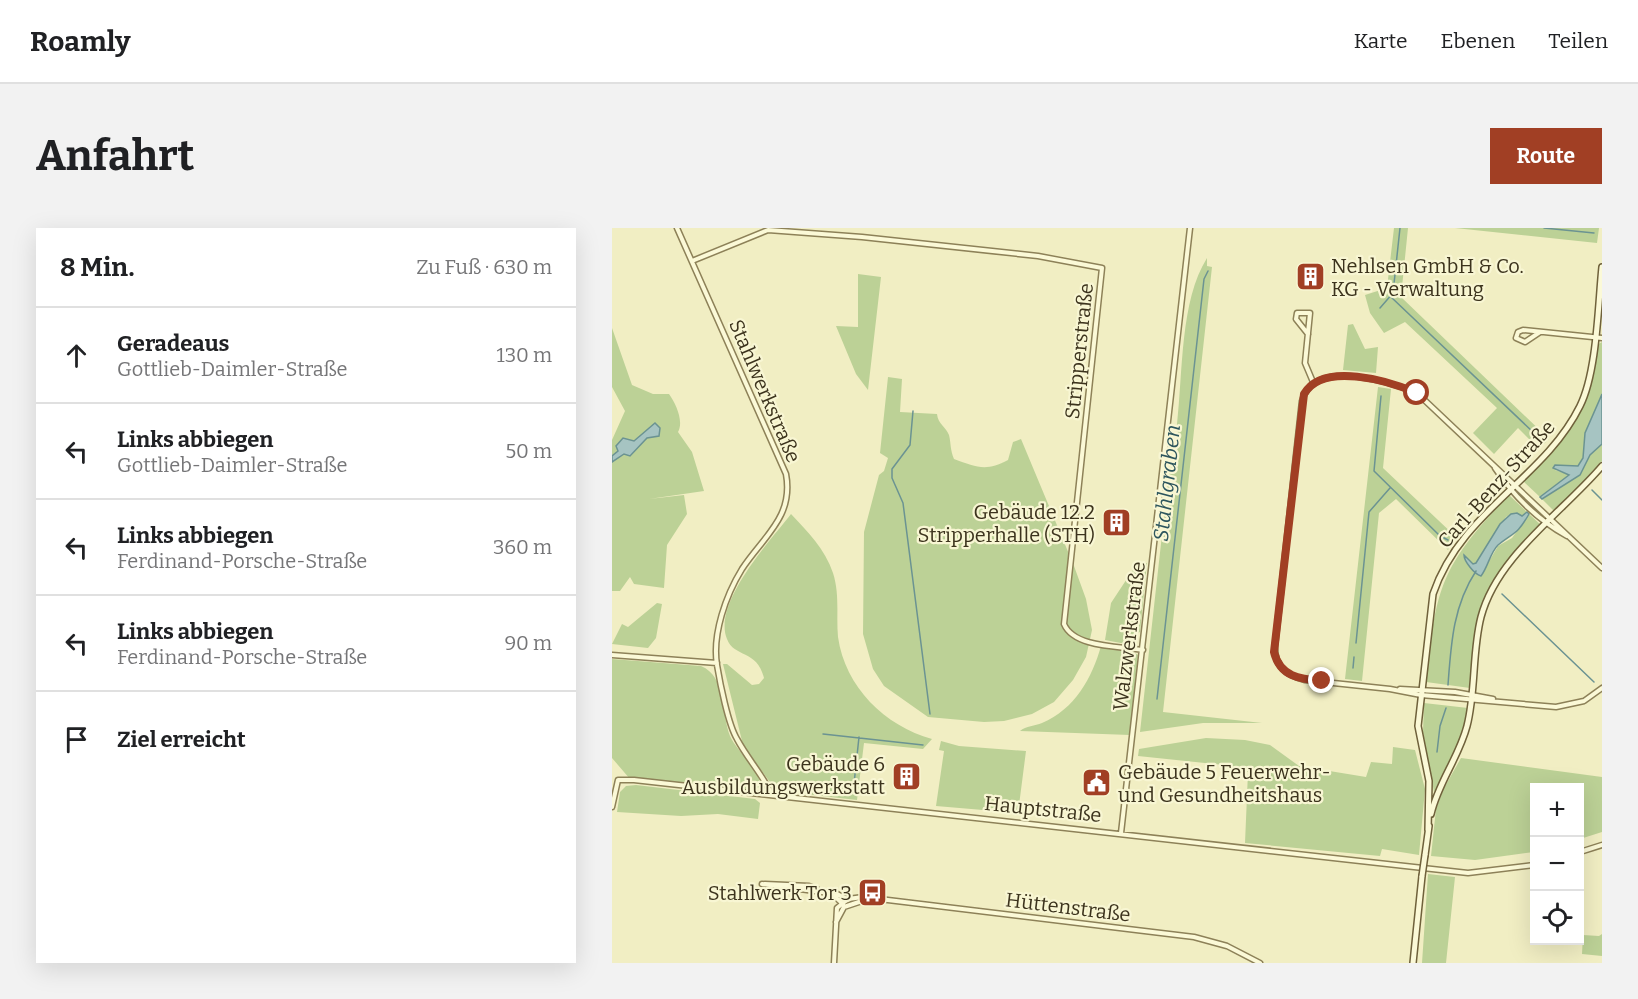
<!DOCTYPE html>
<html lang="de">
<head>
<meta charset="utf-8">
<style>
  body { margin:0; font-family:Bitter,serif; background:#f2f2f2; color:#202124 }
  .controls { position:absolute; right:18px; bottom:18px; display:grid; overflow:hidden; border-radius:0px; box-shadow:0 6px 24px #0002 }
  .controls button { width:54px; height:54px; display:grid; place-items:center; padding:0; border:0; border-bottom:2px solid #e0e0e0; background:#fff; color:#202124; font:30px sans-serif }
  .stop { position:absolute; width:18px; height:18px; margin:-14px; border:4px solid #a13f24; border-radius:50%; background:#fff }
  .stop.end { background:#a13f24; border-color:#fff; box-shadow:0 2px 6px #0008 }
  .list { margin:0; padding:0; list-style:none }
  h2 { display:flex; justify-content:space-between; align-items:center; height:78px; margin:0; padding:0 24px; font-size:26px }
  h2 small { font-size:20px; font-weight:400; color:#757577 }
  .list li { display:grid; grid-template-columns:39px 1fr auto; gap:18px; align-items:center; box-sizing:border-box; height:96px; padding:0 24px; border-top:2px solid #e0e0e0 }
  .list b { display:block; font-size:22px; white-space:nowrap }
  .list p { margin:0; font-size:20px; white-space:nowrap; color:#757577 }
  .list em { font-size:20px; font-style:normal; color:#757577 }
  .icon { flex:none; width:33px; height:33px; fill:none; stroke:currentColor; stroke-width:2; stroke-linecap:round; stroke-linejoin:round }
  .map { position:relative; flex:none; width:990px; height:735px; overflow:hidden; border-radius:0px }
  header { display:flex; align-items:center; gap:36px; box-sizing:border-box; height:84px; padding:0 30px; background:#fff; border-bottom:2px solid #e0e0e0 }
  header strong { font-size:28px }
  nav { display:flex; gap:33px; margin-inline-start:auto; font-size:21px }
  .intro { display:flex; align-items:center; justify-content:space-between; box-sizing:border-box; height:144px; padding:0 36px }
  h1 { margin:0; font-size:42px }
  .button { padding:15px 27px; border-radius:0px; background:#a13f24; color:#fff; font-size:21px; font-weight:700 }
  main { display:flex; gap:36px; padding:0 36px }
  aside { flex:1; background:#fff; border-radius:0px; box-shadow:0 6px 24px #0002 }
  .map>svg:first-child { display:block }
</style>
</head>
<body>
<header>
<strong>Roamly</strong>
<nav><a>Karte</a><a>Ebenen</a><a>Teilen</a></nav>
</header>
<div class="intro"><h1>Anfahrt</h1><a class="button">Route</a></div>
<main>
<aside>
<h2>8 Min.<small>Zu Fuß · 630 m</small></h2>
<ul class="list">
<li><svg class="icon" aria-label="ahead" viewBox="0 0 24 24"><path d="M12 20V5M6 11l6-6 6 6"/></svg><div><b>Geradeaus</b><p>Gottlieb-Daimler-Straße</p></div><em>130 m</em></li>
<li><svg class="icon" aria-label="left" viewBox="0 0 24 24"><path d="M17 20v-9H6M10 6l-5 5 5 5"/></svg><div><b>Links abbiegen</b><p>Gottlieb-Daimler-Straße</p></div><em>50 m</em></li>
<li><svg class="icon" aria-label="left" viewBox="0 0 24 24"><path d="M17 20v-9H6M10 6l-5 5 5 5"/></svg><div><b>Links abbiegen</b><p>Ferdinand-Porsche-Straße</p></div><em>360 m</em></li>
<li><svg class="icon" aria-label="left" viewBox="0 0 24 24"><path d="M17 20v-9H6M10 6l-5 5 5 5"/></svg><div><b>Links abbiegen</b><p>Ferdinand-Porsche-Straße</p></div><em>90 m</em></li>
<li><svg class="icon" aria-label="arrive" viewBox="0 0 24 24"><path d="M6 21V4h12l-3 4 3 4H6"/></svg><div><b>Ziel erreicht</b></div></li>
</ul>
</aside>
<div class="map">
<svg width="990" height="735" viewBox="0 0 990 735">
  <rect width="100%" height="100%" fill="#f1eec3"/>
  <path fill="#bcd196" d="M782 0H796L789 69 937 211 927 221 906 200 882 226 861 205 885 180 793 94 772 105 758 85 753 67 775 60Z
    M843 0H987L985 15Z
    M595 30V38L600 39 551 484 650 495H591L528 504 556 253C559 233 569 218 565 196 571 144 568 73 595 30Z
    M246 46 269 49 256 162 244 146 224 98 246 99Z
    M741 96 753 121 766 119 764 145 731 142 736 97Z
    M0 100 20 157 41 166H57C64 176 72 193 66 204L80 224 92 263 37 271 72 267 75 286 55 317 52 360 22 356 18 349 8 363H0V212L13 183 0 159Z
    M990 114V166L973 205 971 230 966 238 943 242 958 247 928 269 911 253C960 205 977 186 985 117Z
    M276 149 290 151 288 184 325 186C326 196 334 199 337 207 339 215 338 222 342 231 364 239 374 244 396 232L401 214 409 211 462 338 474 371 480 402 474 429 461 452 442 474 420 486 392 493 372 494 316 489 272 458 261 441 251 406 252 304 267 247 272 243 276 230 268 225Z
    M766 159 779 161 771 240 844 309 836 322 784 271 767 285 750 453 733 451Z
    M990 216V233L943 284 930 271 968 247 978 227Z
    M897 267 915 284 910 288 899 286 894 289 864 335 861 336 852 327 854 334 864 346 869 347 886 318 900 310 917 286 930 298C917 312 902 325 891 339 863 373 863 418 858 460L814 454C824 358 829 338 897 267Z
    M179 286C196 304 213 321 221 345 228 367 224 387 226 409 233 459 273 498 320 511L311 521 252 515 245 572 193 566V563C181 566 169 565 162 554L163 559 176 566 163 561 131 517 111 436H115L140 457 147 456 152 450C145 421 122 430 115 411 100 375 159 312 179 286Z
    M526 334 535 335 528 404 521 407 514 416 493 412 499 375Z
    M45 375 50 376 44 410 36 420 0 416 10 396 16 399Z
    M489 418 520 423 526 427 518 507 408 503C414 498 423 498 430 495 463 481 480 450 489 418Z
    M0 431 89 438C115 449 109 485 118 508 124 522 151 546 148 559L140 562 18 551 0 530Z
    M812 475 856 480 850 511 822 564 811 504Z
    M594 510 633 512 658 517 687 538 754 549 759 534 780 536 781 519 803 522 813 561 807 627 770 621 768 628 633 615 636 544 612 537 526 528 527 521Z
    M329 513 347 518 414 523 406 585 324 578 332 523 327 522Z
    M849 530 990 549V604L968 611V560H922V624L863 632 819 628 824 581 832 560Z
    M24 557 143 571 148 575 146 591 106 586 69 588 5 584 8 564 14 558Z
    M816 646 843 649 834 735H810Z
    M990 706V728L970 726 971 707 987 708Z"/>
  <path fill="#a6c4c2" stroke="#6b9392" stroke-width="1.5" d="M990 166V216L978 227 968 247 930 271 928 269 957 247 941 240 943 237 966 238 971 230 973 205Z
    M43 195 48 200 47 208 35 210 18 228 12 226 0 234V228L6 223 4 218 11 210 22 213Z
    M915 284 917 286C905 307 902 304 886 317 878 325 876 339 869 348 862 346 852 333 852 327L861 336 864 335 888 296 899 286 905 285 910 288Z"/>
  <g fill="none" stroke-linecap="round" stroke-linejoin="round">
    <path stroke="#6b9392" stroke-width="1.5" d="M932 0 982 5
      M779 69 922 205
      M768 80 781 65 788 0
      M769 168 762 243 828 308 836 312
      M301 183 298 217 280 241V250L291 275 318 486
      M980 262 990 272
      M890 366 982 454
      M744 415 757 284 778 260
      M741 440 742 429
      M836 457C839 416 841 378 864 343
      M545 471 592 51 596 43
      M211 506 311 517
      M825 524 828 498 834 480
      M241 565 247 509"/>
    <defs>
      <path id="street" d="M65 0 174 246C182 289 151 309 130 341 114 367 100 406 105 437 108 455 116 496 125 511 135 530 150 546 159 565
        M80 33 156 2 250 9 426 28 490 40 452 396C462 420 508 418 531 422
        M928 104 913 114 904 110 906 104 911 102 990 110
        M696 106 684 91 685 85H698L693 135 701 154
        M883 240C901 267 926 292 955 308
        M990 340 805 165C776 153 701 130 690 173L663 418C662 438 675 448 693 452L778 461 809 467 944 479 972 473 990 460
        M0 427 105 435
        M788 461 843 464 881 471
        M0 579 6 552H22L856 645 922 637
        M509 605 578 0
        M968 624 990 617
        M150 656 225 666 235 671
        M153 656 197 658 205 661
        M219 665 231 676
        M224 694 232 679 256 671
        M222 735 225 680 236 671 251 669 582 709 615 718 648 735"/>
      <path id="secondary" d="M819 586C826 555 847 529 855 498 864 463 860 424 869 389 885 328 950 285 990 238
        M816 602 817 553 806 498 821 366C849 283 932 251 968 178 985 144 986 78 990 39
        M813 627 817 598
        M801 735 810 648"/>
    </defs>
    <use href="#street" stroke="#8d8158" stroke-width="7"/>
    <use href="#secondary" stroke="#6f613b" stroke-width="8"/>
    <use href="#street" stroke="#fbf9d7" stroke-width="4"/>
    <use href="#secondary" stroke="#fbf9d7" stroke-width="5"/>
    <defs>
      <path id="secondary-bridge" d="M810 648 813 627"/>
    </defs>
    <use href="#secondary-bridge" stroke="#6f613b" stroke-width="8" stroke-linecap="butt"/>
    <use href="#secondary-bridge" stroke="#fbf9d7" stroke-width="5"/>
  </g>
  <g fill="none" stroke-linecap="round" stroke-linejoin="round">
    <path stroke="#a13f24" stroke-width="8" d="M710 453C688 451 668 449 662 424L692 166C711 133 777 153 805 165"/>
  </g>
  <defs>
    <symbol id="building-square" viewBox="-11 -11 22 22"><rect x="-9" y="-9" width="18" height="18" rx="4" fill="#a13f24" stroke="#f8f6d3"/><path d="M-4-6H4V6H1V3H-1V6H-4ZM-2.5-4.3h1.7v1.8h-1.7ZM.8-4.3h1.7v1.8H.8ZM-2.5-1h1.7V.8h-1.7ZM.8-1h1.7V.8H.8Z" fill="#fff"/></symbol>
    <symbol id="civic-square" viewBox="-11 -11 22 22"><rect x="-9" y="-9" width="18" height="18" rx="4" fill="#a13f24" stroke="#f8f6d3"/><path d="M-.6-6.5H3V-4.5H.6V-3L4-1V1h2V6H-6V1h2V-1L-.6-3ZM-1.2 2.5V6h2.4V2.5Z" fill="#fff"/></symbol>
    <symbol id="bus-square" viewBox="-11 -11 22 22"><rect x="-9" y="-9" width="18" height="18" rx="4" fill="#a13f24" stroke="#f8f6d3"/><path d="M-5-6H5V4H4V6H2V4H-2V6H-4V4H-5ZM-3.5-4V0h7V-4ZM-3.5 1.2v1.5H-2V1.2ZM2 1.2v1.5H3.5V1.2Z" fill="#fff"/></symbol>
  </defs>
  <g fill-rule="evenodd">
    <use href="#building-square" x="682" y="32" width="33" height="33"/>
    <use href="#building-square" x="488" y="278" width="33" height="33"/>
    <use href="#building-square" x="278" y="532" width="33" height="33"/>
    <use href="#civic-square" x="468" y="538" width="33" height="33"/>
    <use href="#bus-square" x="244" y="648" width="33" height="33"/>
  </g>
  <g text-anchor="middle" stroke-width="4.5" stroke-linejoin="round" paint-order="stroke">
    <g font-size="20" fill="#3c331d" stroke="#f8f6d3" text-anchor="end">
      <text x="719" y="45" text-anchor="start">Nehlsen GmbH &amp; Co.<tspan x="719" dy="23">KG - Verwaltung</tspan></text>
      <text x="483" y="291">Gebäude 12.2<tspan x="483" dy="23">Stripperhalle (STH)</tspan></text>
      <text x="273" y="543">Gebäude 6<tspan x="273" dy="23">Ausbildungswerkstatt</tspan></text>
      <text x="506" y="551" text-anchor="start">Gebäude 5 Feuerwehr-<tspan x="506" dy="23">und Gesundheitshaus</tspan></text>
      <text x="240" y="672">Stahlwerk Tor 3</text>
    </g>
    <g font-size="20" fill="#3c331d" stroke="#f8f6d3">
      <text transform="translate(467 123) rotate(-84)" y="7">Stripperstraße</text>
      <text transform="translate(153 163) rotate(67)" y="7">Stahlwerkstraße</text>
      <text transform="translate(884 256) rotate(-48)" y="7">Carl-Benz-Straße</text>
      <text transform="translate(517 408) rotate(-83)" y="7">Walzwerkstraße</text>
      <text transform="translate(431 581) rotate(6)" y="7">Hauptstraße</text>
      <text transform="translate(456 679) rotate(7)" y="7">Hüttenstraße</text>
    </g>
    <g font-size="21" font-style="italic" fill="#2c555d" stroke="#f8f6d3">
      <text transform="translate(555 255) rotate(-84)" y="7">Stahlgraben</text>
    </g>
  </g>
</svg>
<div class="controls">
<button>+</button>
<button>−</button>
<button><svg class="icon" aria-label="locate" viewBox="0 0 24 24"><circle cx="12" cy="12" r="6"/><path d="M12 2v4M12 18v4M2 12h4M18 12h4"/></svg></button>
</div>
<div class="stop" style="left:805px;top:165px"></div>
<div class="stop end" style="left:710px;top:453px"></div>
</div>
</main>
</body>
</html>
